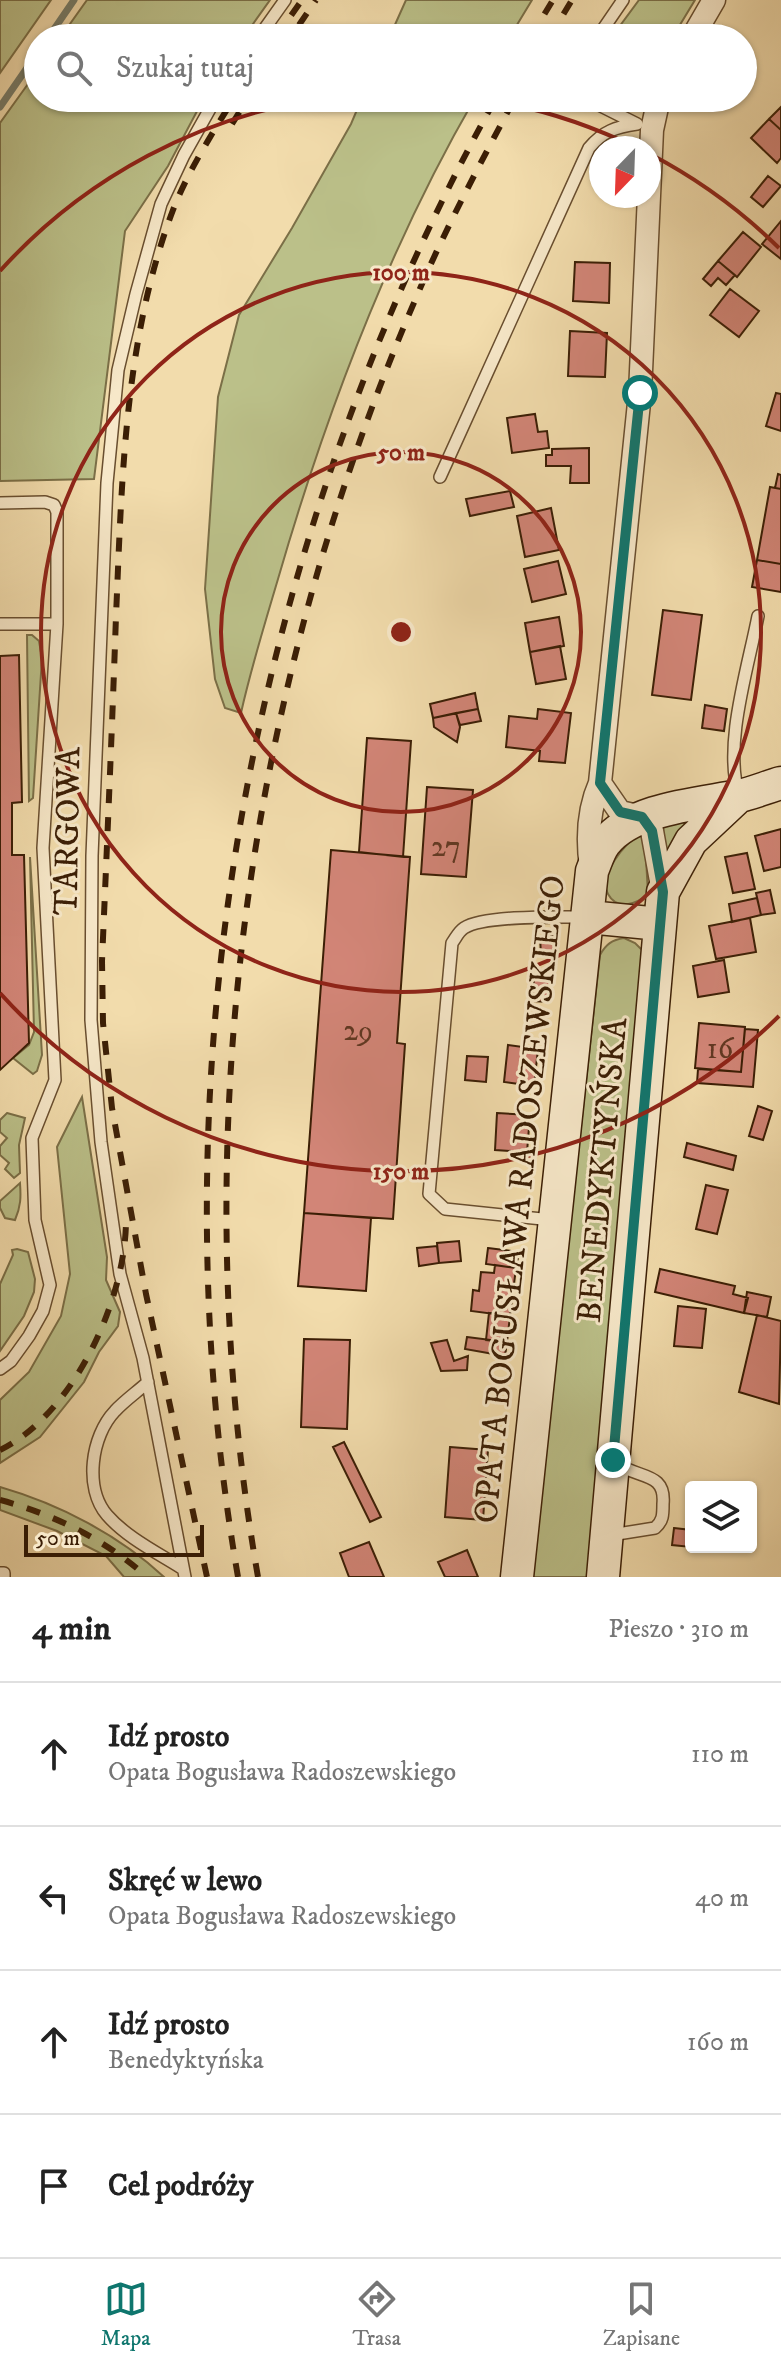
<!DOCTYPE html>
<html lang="pl">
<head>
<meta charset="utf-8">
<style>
  body { margin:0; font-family:"IM FELL DW Pica",serif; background:#f2f2f2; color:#222 }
  .controls { position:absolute; right:24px; bottom:24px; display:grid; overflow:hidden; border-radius:8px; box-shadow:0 2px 6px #0004 }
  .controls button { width:72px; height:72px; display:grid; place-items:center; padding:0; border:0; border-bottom:2px solid #e0e0e0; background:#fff; color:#222; font:40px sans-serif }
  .compass { position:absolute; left:589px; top:136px; width:72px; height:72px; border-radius:50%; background:#fff; box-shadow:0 2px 6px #0004; rotate:203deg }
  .scale { position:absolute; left:24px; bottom:20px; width:180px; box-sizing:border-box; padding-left:8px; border:4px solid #3b1e05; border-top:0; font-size:22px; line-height:28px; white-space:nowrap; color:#3b1e05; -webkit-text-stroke:6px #f7e8c9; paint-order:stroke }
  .stop { position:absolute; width:24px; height:24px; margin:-18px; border:6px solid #0f766e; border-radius:50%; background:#fff }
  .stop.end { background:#0f766e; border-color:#fff; box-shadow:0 2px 8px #0008 }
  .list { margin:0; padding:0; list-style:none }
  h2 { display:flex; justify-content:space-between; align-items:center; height:104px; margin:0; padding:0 32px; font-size:34px }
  h2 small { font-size:26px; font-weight:400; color:#767676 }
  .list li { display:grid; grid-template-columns:52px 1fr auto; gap:24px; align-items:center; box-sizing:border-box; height:144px; padding:0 32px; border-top:2px solid #e0e0e0 }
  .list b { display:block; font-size:30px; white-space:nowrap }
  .list p { margin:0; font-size:26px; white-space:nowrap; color:#767676 }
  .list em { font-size:26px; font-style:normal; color:#767676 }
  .icon { flex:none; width:44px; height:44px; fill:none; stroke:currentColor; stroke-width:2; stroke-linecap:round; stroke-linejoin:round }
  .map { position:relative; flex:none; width:781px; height:1577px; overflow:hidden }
  .search { position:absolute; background:#fff; box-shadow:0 2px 6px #0004; left:24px; right:24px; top:24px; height:88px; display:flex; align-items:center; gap:20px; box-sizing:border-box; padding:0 28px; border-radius:44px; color:#767676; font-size:30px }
  .sheet { height:680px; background:#fff }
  nav { display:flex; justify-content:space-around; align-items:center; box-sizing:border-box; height:112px; border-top:2px solid #e0e0e0; background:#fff; font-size:22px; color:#767676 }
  nav a { display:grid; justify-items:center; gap:4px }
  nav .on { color:#0f766e }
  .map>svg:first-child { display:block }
</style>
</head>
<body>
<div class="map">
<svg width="781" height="1577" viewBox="0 0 781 1577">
  <rect width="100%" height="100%" fill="#f2dcac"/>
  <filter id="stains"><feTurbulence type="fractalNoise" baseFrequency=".0025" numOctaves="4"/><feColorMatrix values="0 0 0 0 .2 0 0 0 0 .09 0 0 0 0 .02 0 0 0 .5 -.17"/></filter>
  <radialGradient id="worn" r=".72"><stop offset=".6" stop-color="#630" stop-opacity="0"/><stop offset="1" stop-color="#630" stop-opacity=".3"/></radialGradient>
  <path fill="#bbc089" stroke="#7b6f47" stroke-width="2" d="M0 0H51L0 73Z
    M87 0H270L243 38H60Z
    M406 0H532L509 38H389Z
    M639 0H695L672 38H611Z
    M38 70V98H204L168 166 125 231 94 479 0 481V123Z
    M362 98H475C388 248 326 413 278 579 265 623 251 668 241 713L225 708 215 679 205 589 218 397 239 315 292 228 351 124Z
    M27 635H32L39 641 42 658 33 798 29 801Z
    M712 808 665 859 663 826Z
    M640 834 645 840 648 894C637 904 617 911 608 894 597 875 626 843 640 834Z
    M30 857 42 1055 37 1071 33 1074 13 1058 29 1045 34 1032Z
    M624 938 635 943 642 950 590 1577H531L600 955C606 944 612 940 624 938Z
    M82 1097 107 1257 106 1280 120 1312 118 1326 99 1352 84 1382 40 1437 0 1463V1400L29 1372 61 1316 70 1274 57 1147Z
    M7 1113 25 1118 19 1145 20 1173 14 1178 5 1169 9 1163 0 1155V1146L7 1138 0 1132V1120Z
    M20 1183C21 1197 21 1206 15 1220L5 1218 0 1208V1201Z
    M17 1249 28 1252 35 1279 34 1292 24 1316 0 1351V1284L13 1255 12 1250Z
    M0 1487C59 1504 119 1535 164 1577H124L106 1556 57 1531 0 1510Z"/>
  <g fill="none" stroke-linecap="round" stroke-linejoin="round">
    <path stroke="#757c6a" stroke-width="7" d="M48 38 74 0
      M0 107 38 52"/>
  </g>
  <path fill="#d28577" stroke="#3b1e05" stroke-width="2" d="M781 107V130L769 119Z
    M769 119 781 130V158L777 163 751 138Z
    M768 176 781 186 763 207 751 197Z
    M781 221V259L762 244Z
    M743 232 761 247 737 277 718 261Z
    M718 261 735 275 726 285 718 278 711 286 703 279Z
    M575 262 610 263 609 303 573 301Z
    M730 289 759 311 739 337 710 315Z
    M570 331 607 333 605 377 568 376Z
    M776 393 781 394V431L766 426Z
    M535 414 538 432 547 431 549 448 512 453 507 418Z
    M589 448V483H570L571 466H546V455H552V449Z
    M778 474 781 475V489L775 488Z
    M770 487 781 489V564L757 560Z
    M510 491 514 507 470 516 466 499Z
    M551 508 559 550 525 557 517 516Z
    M757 560 781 564V592L752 587Z
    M558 561 566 594 532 602 524 569Z
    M663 610 702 615 691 700 652 695Z
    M559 617 564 646 530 652 525 623Z
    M560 646 566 679 536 684 530 652Z
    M19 655 22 802 12 803V855H24L29 1043 0 1070V656Z
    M475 693 478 709 433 718 430 704Z
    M705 705 727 709 724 731 702 728Z
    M478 709 481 721 460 725 456 713Z
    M538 709 571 713 565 763 539 761 540 751 506 747 509 716 537 719Z
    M456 713 460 727 457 742 434 727 433 718Z
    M367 738 411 741 403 857 359 852Z
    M427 787 473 790 466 877 421 874Z
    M781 829V867L764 871 755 836Z
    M331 850 410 857 397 1043 405 1044 393 1219 304 1213Z
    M747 853 755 889 733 893 725 857Z
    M770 890 775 913 761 915 756 893Z
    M757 898 761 915 732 922 729 904Z
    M750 918 756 952 716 959 709 926Z
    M540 936H558V956H541Z
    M724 960 729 992 698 997 693 966Z
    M534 978 551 979 549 1002 532 1001Z
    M699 1023 745 1027 741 1072 695 1068Z
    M745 1029 758 1030 753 1087 697 1083 698 1069 741 1072Z
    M508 1045 538 1049 534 1086 504 1082Z
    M467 1056 488 1057 486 1082 465 1080Z
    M758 1106 772 1111 763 1140 749 1136Z
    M497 1113 530 1115 527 1152 495 1150Z
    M687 1143 736 1156 733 1170 684 1157Z
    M706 1185 728 1190 717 1234 696 1229Z
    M304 1213 371 1218 366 1291 298 1286Z
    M459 1241 461 1261 439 1263 437 1243Z
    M437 1246 439 1263 419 1266 417 1248Z
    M488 1248 519 1252 516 1268 486 1264Z
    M495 1265 516 1268 510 1316 471 1311 473 1290 479 1291 481 1272 494 1273Z
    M660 1269 735 1286 733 1294 748 1298 744 1313 655 1292Z
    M747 1292 771 1297 767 1317 744 1313Z
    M678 1306 706 1309 702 1348 674 1346Z
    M489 1313 510 1316 507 1342 486 1340Z
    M757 1315 781 1321 779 1404 739 1392Z
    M467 1337 507 1342 505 1356 465 1349Z
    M304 1339 350 1340 347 1429 301 1427Z
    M447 1340 454 1361 468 1356 467 1370 441 1371 431 1343Z
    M344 1442 381 1517 370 1522 333 1447Z
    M450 1447 488 1450 483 1520 445 1517Z
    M674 1528 691 1530V1547L672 1545Z
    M369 1542 384 1577H349L340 1553Z
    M467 1550 478 1577H445L438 1562Z"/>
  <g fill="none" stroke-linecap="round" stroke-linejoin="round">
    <defs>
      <path id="lane" d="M258 38 285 0
        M597 38 623 0
        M585 98 637 124
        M440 477 589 148C603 131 616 127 637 124
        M0 503 45 502 54 505 57 512V624H0
        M739 795C723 746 748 668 758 616
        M552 1220 445 1209 429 1194 452 943C456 938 458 932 464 928 484 915 558 917 584 917
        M0 1369 11 1361 29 1336 43 1311 50 1285 35 1220 32 1138 55 1080 43 848 57 624
        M148 1382C137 1392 124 1401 115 1411 91 1436 84 1488 107 1515 127 1538 158 1553 183 1569
        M611 1535 655 1528C663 1521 663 1515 663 1504 666 1472 639 1479 618 1464
        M0 1573H4V1577
        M185 1577 143 1358 120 1274 101 1142 91 1020 92 856 107 483 118 370 136 294 161 204 184 155 216 98"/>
      <path id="street" d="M692 38 714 0
        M600 783 620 812 642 817 652 831 663 892
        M591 867C587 839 588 810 600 783L640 393 652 130 659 98"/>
      <path id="secondary" d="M588 917 660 924
        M517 1577 592 871C596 862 599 850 605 843 632 808 699 804 739 796 753 793 767 787 781 783
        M603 1577 663 892 691 841 739 796"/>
    </defs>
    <use href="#lane" stroke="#694e2f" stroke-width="14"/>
    <use href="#street" stroke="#694e2f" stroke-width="25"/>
    <use href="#secondary" stroke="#3b1e05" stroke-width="35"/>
    <use href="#lane" stroke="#f7e8c9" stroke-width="11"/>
    <use href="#street" stroke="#f7e8c9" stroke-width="22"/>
    <use href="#secondary" stroke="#f7e8c9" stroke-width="32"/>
    <path stroke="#3b1e05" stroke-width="6" stroke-dasharray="14 14" stroke-linecap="butt" d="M299 25 316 0
      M275 38 302 0
      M530 38 553 0
      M549 38 572 0
      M232 124 248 98
      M0 1450C74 1414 126 1299 126 1220
      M0 1500C53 1514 106 1540 147 1577
      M207 1577 146 1294 112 1108 103 1023 102 961C107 846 112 731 116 616 122 480 124 339 173 210 188 171 212 134 234 98
      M238 1577C151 1075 249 542 496 98
      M258 1577C183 1148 244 696 416 298 445 229 480 164 515 98"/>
  </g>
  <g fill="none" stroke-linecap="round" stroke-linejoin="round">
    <path stroke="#0f766e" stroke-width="10" d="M613 1460 663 892 652 831 642 817 620 812 600 783 640 393"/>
  </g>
  <g fill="none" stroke="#8f2418" stroke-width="4">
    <circle cx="401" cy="632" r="180"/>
    <circle cx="401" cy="632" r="360"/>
    <path d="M779 1016A539 539 0 0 1 0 993M0 271A539 539 0 0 1 326 98M476 98A539 539 0 0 1 637 148M650 154A539 539 0 0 1 779 248"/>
  </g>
  <g text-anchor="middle" stroke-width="6" stroke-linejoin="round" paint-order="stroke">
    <g font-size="30" fill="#613822">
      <text x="446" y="856">27</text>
      <text x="358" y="1040">29</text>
      <text x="720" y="1058">16</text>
    </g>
    <g font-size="34" fill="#3b1e05" stroke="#f7e8c9">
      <text transform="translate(66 831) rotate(-89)" y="12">TARGOWA</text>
      <text transform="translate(601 1170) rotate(-85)" y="12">BENEDYKTYŃSKA</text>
      <text transform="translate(518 1199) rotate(-84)" y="12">OPATA BOGUSŁAWA RADOSZEWSKIEGO</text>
    </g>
  </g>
  <circle cx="401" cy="632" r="12" fill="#8f2418" stroke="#f7e8c9" stroke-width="4"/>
  <g font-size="24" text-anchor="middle" font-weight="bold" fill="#8f2418" stroke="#f7e8c9" stroke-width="6" stroke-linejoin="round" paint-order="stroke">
    <text x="401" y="280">100 m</text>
    <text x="401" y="460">50 m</text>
    <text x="401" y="1179">150 m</text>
  </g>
  <rect width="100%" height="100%" filter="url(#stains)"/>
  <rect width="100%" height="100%" fill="url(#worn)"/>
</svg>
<div class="controls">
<button><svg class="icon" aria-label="layers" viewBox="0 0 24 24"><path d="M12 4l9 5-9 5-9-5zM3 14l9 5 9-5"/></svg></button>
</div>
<svg class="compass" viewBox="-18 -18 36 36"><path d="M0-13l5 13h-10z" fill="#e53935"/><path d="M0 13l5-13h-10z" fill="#767676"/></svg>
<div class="scale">50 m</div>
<div class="stop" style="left:640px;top:393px"></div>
<div class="stop end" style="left:613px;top:1460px"></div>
<div class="search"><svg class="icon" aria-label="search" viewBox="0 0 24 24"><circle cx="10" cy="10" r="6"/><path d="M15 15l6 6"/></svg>Szukaj tutaj</div>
</div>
<section class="sheet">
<h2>4 min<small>Pieszo · 310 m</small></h2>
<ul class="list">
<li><svg class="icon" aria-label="ahead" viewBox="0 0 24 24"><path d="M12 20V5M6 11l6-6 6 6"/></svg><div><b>Idź prosto</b><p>Opata Bogusława Radoszewskiego</p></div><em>110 m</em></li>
<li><svg class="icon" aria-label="left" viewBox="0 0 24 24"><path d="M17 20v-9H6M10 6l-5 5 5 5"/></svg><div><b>Skręć w lewo</b><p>Opata Bogusława Radoszewskiego</p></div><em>40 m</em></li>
<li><svg class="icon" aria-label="ahead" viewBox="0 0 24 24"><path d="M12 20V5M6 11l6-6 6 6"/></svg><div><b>Idź prosto</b><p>Benedyktyńska</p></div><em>160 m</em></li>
<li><svg class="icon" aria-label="arrive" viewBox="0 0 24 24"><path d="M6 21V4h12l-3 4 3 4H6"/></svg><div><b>Cel podróży</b></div></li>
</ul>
</section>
<nav>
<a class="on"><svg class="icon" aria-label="map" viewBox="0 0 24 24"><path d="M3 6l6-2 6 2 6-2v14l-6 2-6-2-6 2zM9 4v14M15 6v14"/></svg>Mapa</a>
<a><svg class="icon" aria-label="directions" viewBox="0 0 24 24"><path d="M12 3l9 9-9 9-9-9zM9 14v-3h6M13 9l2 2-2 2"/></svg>Trasa</a>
<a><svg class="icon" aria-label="saved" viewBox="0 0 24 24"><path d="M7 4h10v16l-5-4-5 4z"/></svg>Zapisane</a>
</nav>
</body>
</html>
